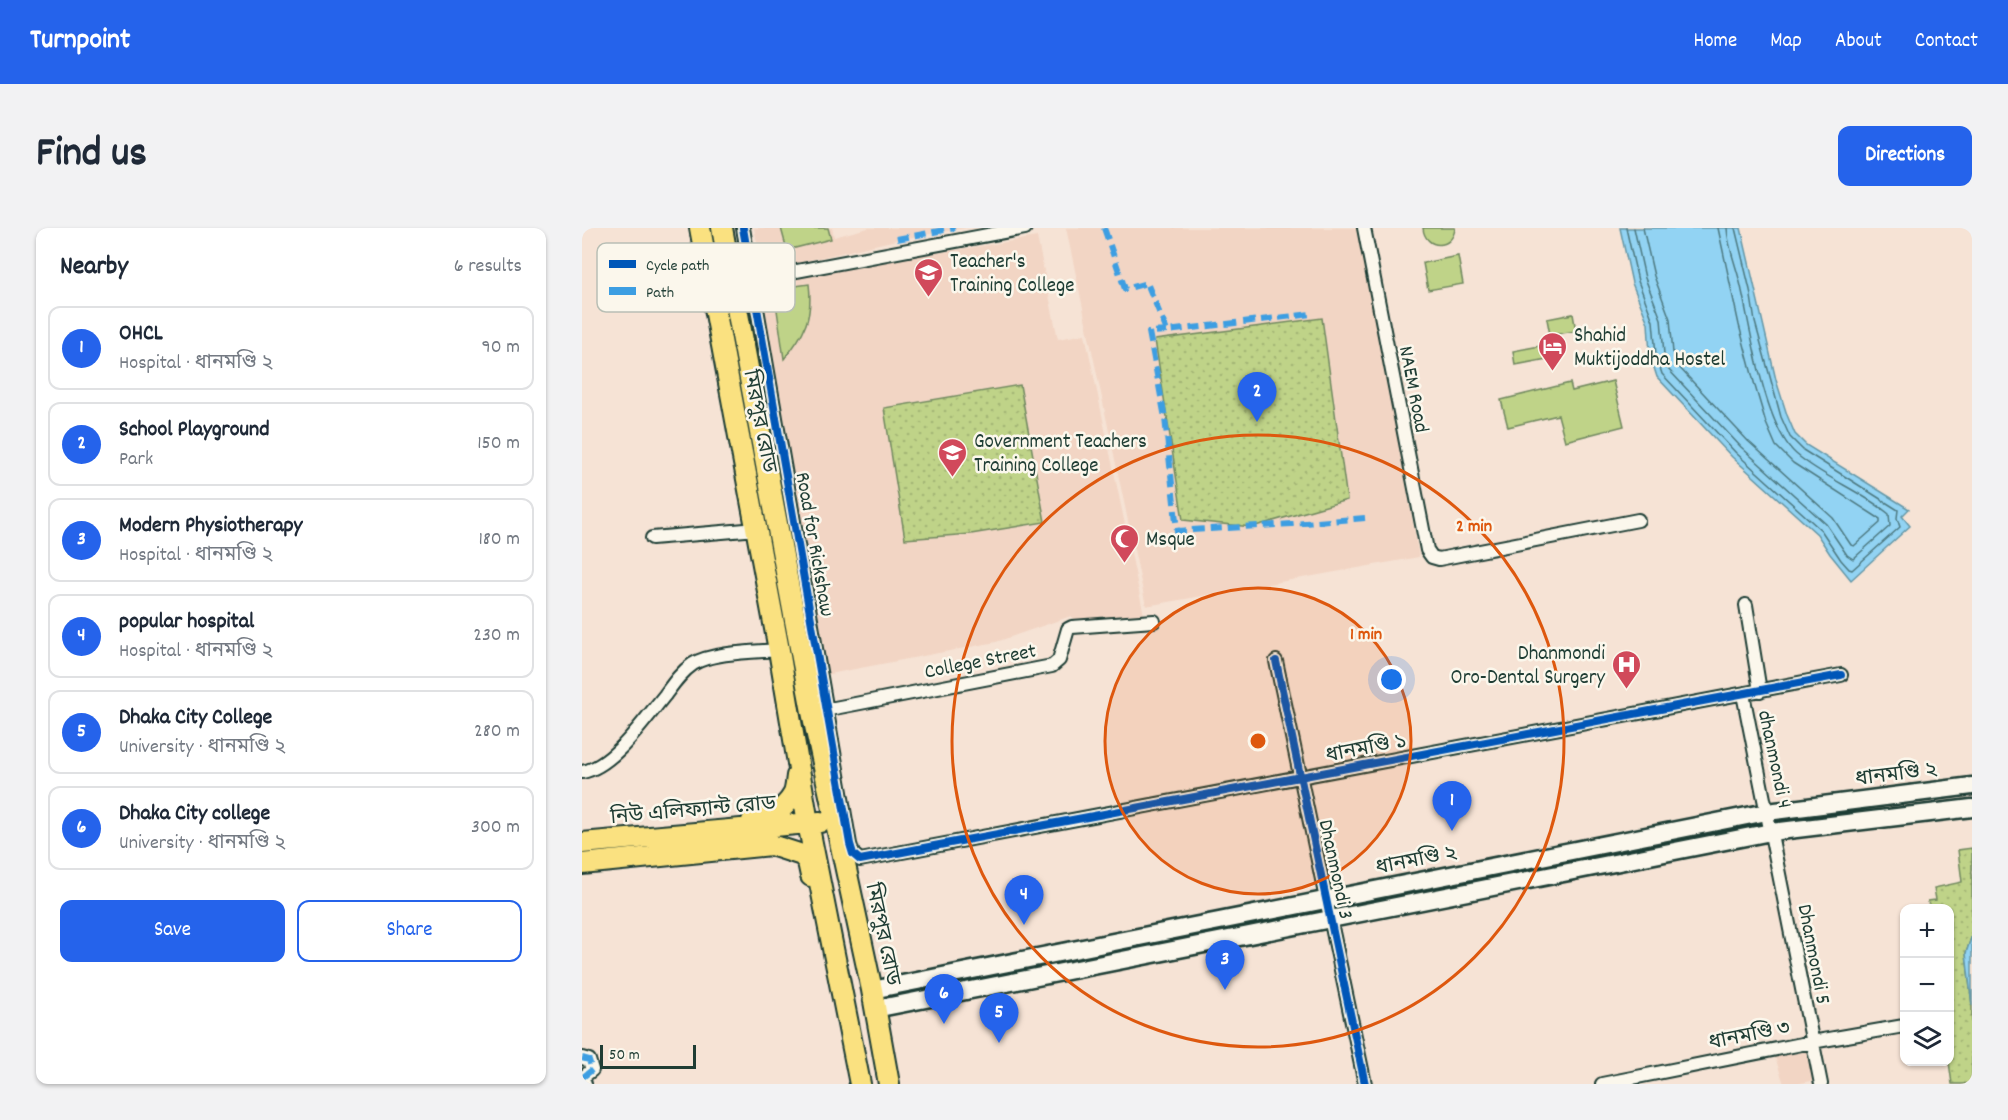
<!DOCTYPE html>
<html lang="en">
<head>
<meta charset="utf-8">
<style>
  body { margin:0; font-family:Dekko,"Noto Sans Bengali",sans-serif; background:#f2f2f3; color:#1f2937 }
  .controls { position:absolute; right:18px; bottom:18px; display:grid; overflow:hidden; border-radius:12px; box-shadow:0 2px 4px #0004 }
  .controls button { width:54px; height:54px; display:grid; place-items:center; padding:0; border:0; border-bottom:2px solid #e0e1e3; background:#fff; color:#1f2937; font:30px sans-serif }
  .scale { position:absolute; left:18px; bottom:15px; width:96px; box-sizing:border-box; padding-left:6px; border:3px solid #1f3d34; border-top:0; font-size:16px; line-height:21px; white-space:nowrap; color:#1f3d34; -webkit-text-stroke:4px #fbf7ec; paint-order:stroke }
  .you { position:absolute; left:810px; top:452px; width:21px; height:21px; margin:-15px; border:4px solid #fff; border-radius:50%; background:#1a73e8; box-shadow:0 0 0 9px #1a73e833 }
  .badge { display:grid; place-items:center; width:39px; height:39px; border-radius:50%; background:#2563eb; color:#fff; font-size:20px; font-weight:700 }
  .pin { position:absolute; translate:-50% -50px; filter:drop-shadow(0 2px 3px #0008) }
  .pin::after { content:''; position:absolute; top:32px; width:21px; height:18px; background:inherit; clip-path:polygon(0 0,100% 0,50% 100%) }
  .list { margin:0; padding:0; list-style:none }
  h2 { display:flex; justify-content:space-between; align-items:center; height:78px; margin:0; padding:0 24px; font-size:26px }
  h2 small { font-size:20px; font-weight:400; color:#747a83 }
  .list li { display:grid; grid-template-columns:39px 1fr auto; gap:18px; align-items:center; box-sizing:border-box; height:84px; margin:0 12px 12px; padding:0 12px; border:2px solid #e0e1e3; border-radius:12px }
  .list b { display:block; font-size:22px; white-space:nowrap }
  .list p { margin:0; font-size:20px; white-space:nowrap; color:#747a83 }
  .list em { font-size:20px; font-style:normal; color:#747a83 }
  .actions { display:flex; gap:12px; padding:18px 24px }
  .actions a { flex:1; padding:14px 0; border:2px solid #2563eb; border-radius:12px; text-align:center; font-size:21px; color:#2563eb }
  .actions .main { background:#2563eb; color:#fff }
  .icon { flex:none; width:33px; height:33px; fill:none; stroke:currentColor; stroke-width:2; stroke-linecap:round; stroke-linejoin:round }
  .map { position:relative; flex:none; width:1390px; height:856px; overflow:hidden; border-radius:12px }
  header { display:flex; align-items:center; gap:36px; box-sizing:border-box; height:84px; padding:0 30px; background:#2563eb; color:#fff }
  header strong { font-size:28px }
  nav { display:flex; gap:33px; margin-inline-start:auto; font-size:21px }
  .intro { display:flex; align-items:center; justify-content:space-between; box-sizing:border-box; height:144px; padding:0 36px }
  h1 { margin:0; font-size:42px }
  .button { padding:15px 27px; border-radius:12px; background:#2563eb; color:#fff; font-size:21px; font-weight:700 }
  main { display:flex; gap:36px; padding:0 36px }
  aside { flex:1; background:#fff; border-radius:12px; box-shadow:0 2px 4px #0004 }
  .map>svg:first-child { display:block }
</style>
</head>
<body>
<header>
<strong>Turnpoint</strong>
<nav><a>Home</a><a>Map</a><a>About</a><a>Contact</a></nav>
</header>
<div class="intro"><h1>Find us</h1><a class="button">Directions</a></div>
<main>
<aside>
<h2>Nearby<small>6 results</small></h2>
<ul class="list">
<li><span class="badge">1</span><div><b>OHCL</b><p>Hospital · ধানমণ্ডি ২</p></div><em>90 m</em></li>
<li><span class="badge">2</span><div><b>School Playground</b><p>Park</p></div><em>150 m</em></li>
<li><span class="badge">3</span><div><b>Modern Physiotherapy</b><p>Hospital · ধানমণ্ডি ২</p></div><em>180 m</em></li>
<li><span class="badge">4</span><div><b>popular hospital</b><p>Hospital · ধানমণ্ডি ২</p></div><em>230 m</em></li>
<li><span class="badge">5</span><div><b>Dhaka City College</b><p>University · ধানমণ্ডি ২</p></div><em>280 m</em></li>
<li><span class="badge">6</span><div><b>Dhaka City college</b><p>University · ধানমণ্ডি ২</p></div><em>300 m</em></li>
</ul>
<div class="actions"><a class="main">Save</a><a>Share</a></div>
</aside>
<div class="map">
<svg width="1390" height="856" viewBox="0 0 1390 856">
  <defs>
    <pattern id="grass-dots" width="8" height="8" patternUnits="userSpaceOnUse" patternTransform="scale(1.5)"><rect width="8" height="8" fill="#bfd388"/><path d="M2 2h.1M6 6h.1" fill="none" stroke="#a4b676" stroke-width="1.8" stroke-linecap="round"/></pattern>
  </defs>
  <rect width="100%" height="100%" fill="#f6e3d5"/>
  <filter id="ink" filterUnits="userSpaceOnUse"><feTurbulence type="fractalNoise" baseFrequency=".0167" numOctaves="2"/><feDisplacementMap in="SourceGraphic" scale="12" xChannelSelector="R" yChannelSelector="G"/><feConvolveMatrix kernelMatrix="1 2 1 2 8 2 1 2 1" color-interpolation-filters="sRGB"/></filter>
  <g filter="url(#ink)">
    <path fill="#f2d5c4" d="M172 0H250L252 9 286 0H383L314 12 181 43Z
      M484 0H778L837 329 564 378Z
      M455 9 476 111 503 106 563 392 496 394 489 388 414 414 242 447 178 53Z
      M1227 823 1234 852 1214 856H1202L1193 829Z"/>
    <path fill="url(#grass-dots)" stroke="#6f885e" stroke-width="1.5" d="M740 90 765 272 670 299 601 292 573 112Z
      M438 157 463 294 389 306 323 311 302 180Z
      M1390 620V707L1384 725 1390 778V856H1370L1367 834 1368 680H1347L1346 673 1354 672 1352 660 1380 654 1376 622Z"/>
    <path fill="#bfd388" stroke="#6f885e" stroke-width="1.5" d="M199 0H246L249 11 205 22Z
      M841 0H873C871 22 843 22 841 0Z
      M876 28 881 56 846 62 841 35Z
      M227 56C231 89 223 106 202 131L192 61Z
      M991 86 994 103 968 107 965 91Z
      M974 115 976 129 933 137 931 123Z
      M1031 153 1042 198 983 213 976 187 926 199 919 172 988 155 990 163Z"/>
    <path fill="#92d3f3" stroke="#6497a7" stroke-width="1.5" d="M1038 0H1159L1194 152 1205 187 1213 206 1224 217 1327 281 1320 288 1328 298 1269 352 1248 326 1235 306 1150 229 1075 149 1068 127 1066 95 1050 55Z
      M1390 707V778L1384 725Z"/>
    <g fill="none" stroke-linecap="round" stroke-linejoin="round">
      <path stroke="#4d7980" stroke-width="1.5" d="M1044 0 1056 53 1071 93 1074 127 1080 146 1154 225 1239 302 1259 332 1267 341 1270 342 1318 299 1315 290 1316 282 1221 222 1208 209 1199 189 1173 94 1168 62 1153 0
        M1052 0 1063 50 1079 91 1082 126 1086 141 1159 219 1244 296 1265 327 1271 331 1308 298 1307 286C1279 263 1242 250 1214 226 1183 199 1169 104 1160 63 1156 42 1146 21 1145 0
        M1061 0 1072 48 1088 91 1091 125 1094 136 1166 213 1251 290 1269 317 1272 318 1298 295V291L1211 235 1194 218 1184 195 1173 158 1157 97 1136 0"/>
      <defs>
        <path id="minor" d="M161 0 268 616 271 626 278 632 1259 447
          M782 0 845 322 850 329 857 331 1056 292
          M151 55 443 0
          M70 310 175 301
          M1164 377 1178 463
          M694 433 783 856
          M1161 466 1239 856
          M237 483 470 438 477 432 486 401 490 399 572 393
          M0 544C31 539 63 491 83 467 91 456 99 444 111 436 130 424 174 424 197 422
          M0 830 7 832 10 842 1 849 3 856
          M1020 856 1230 814 1322 798"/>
        <path id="secondary" d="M290 762 1185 584 1390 558
          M293 781 1189 604 1390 580"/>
        <path id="trunk" d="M118 0 197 422 226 595 278 856
          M140 0 230 484 290 762 307 856
          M170 593C185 590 203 582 211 567 214 562 214 554 215 548
          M0 615 238 594
          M0 636 189 617 220 627 226 634 229 648"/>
      </defs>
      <use href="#minor" stroke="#1f3d34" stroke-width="16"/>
      <use href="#secondary" stroke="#1f3d34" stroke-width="21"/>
      <use href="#trunk" stroke="#1f3d34" stroke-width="24"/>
      <use href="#minor" stroke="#fbf7ec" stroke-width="12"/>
      <use href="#secondary" stroke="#fbf7ec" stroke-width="16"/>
      <use href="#trunk" stroke="#fae180" stroke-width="20"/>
      <path stroke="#3c9ee2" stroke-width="6" stroke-dasharray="12 6" stroke-linecap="butt" d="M522 0 543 61 565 55 585 103 729 86
        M315 11 373 0
        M585 103 567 104 583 190 595 303 710 296 783 290
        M0 830 7 832 10 842 1 849 3 856"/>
      <defs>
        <path id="cycleway" d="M161 0 268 616 271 626 278 632 1259 447
          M694 433 783 856"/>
      </defs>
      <use href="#cycleway" stroke="#fbf7ec" stroke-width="11"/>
      <use href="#cycleway" stroke="#0057b8" stroke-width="8"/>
    </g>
  </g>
  <circle cx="676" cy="513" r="153" fill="#de580e" fill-opacity=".12"/>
  <g fill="none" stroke="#de580e" stroke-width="3">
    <circle cx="676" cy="513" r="153"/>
    <circle cx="676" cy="513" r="306"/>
  </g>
  <defs>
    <symbol id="university-pin" viewBox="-11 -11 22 30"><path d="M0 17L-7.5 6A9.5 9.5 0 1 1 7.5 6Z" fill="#d1495b" stroke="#fbf7ec"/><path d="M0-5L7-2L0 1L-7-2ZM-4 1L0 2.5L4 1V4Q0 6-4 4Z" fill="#fff"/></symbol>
    <symbol id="hotel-pin" viewBox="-11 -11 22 30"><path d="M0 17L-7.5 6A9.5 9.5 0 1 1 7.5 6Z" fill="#d1495b" stroke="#fbf7ec"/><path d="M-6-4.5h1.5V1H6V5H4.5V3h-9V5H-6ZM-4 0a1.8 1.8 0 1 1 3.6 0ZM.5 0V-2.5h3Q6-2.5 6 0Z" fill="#fff"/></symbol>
    <symbol id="mosque-pin" viewBox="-11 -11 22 30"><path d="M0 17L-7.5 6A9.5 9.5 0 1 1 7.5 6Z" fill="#d1495b" stroke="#fbf7ec"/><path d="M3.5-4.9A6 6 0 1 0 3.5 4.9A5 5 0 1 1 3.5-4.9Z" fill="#fff"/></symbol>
    <symbol id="hospital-pin" viewBox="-11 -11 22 30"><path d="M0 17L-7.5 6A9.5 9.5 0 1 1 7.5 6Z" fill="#d1495b" stroke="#fbf7ec"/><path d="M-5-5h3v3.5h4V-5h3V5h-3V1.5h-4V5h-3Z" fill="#fff"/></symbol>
  </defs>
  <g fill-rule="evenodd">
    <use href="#university-pin" x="330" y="28" width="33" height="45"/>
    <use href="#hotel-pin" x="954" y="102" width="33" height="45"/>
    <use href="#university-pin" x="354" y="208" width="33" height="45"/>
    <use href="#mosque-pin" x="526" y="294" width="33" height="45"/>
    <use href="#hospital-pin" x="1028" y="420" width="33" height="45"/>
  </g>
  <g text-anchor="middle" stroke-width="5" stroke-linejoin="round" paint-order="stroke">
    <g font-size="21" fill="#1f3d34" stroke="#fbf7ec" text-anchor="start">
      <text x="368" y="39">Teacher's<tspan x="368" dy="24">Training College</tspan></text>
      <text x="992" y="113">Shahid<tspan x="992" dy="24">Muktijoddha Hostel</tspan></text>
      <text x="392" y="219">Government Teachers<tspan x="392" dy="24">Training College</tspan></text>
      <text x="564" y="317">Msque</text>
      <text x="1023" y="431" text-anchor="end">Dhanmondi<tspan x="1023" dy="24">Oro-Dental Surgery</tspan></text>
    </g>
    <g font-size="21" fill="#1f3d34" stroke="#fbf7ec">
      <text transform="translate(833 161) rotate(79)" y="7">NAEM Road</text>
      <text transform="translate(179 193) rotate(79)" y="7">মিরপুর রোড</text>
      <text transform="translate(234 316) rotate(80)" y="7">Road for Rickshaw</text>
      <text transform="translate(398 432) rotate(-11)" y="7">College Street</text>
      <text transform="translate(784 519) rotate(-11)" y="7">ধানমণ্ডি ১</text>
      <text transform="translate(1194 531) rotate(78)" y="7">dhanmondi 4</text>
      <text transform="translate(1314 545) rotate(-7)" y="7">ধানমণ্ডি ২</text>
      <text transform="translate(111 581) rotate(-5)" y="7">নিউ এলিফ্যান্ট রোড</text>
      <text transform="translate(834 631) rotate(-11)" y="7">ধানমণ্ডি ২</text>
      <text transform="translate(755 641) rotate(78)" y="7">Dhanmondi 3</text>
      <text transform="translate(302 706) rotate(78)" y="7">মিরপুর রোড</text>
      <text transform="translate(1233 726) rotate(79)" y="7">Dhanmondi 5</text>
      <text transform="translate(1167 806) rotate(-11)" y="7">ধানমণ্ডি ৩</text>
    </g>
  </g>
  <rect x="15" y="15" width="198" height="69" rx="9" fill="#fbf7ec" stroke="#b9bfb5" stroke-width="1.5"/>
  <rect x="27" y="32" width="27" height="8" fill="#0057b8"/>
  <rect x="27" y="59" width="27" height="8" fill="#3c9ee2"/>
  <g font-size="16" fill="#1f3d34">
    <text x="64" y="42">Cycle path</text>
    <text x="64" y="69">Path</text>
  </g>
  <circle cx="676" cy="513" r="9" fill="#de580e" stroke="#fbf7ec" stroke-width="3"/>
  <g font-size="18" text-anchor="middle" font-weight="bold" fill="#de580e" stroke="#fbf7ec" stroke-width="5" stroke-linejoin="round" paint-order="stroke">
    <text x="892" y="303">2 min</text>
    <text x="784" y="411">1 min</text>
  </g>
</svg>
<div class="controls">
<button>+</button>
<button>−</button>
<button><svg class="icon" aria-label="layers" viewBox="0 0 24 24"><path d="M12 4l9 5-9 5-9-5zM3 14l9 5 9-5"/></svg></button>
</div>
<div class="scale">50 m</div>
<div class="you"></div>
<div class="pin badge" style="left:870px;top:603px">1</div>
<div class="pin badge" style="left:675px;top:194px">2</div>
<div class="pin badge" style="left:643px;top:762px">3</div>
<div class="pin badge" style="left:442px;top:697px">4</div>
<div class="pin badge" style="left:417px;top:815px">5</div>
<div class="pin badge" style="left:362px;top:796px">6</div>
</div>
</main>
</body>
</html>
